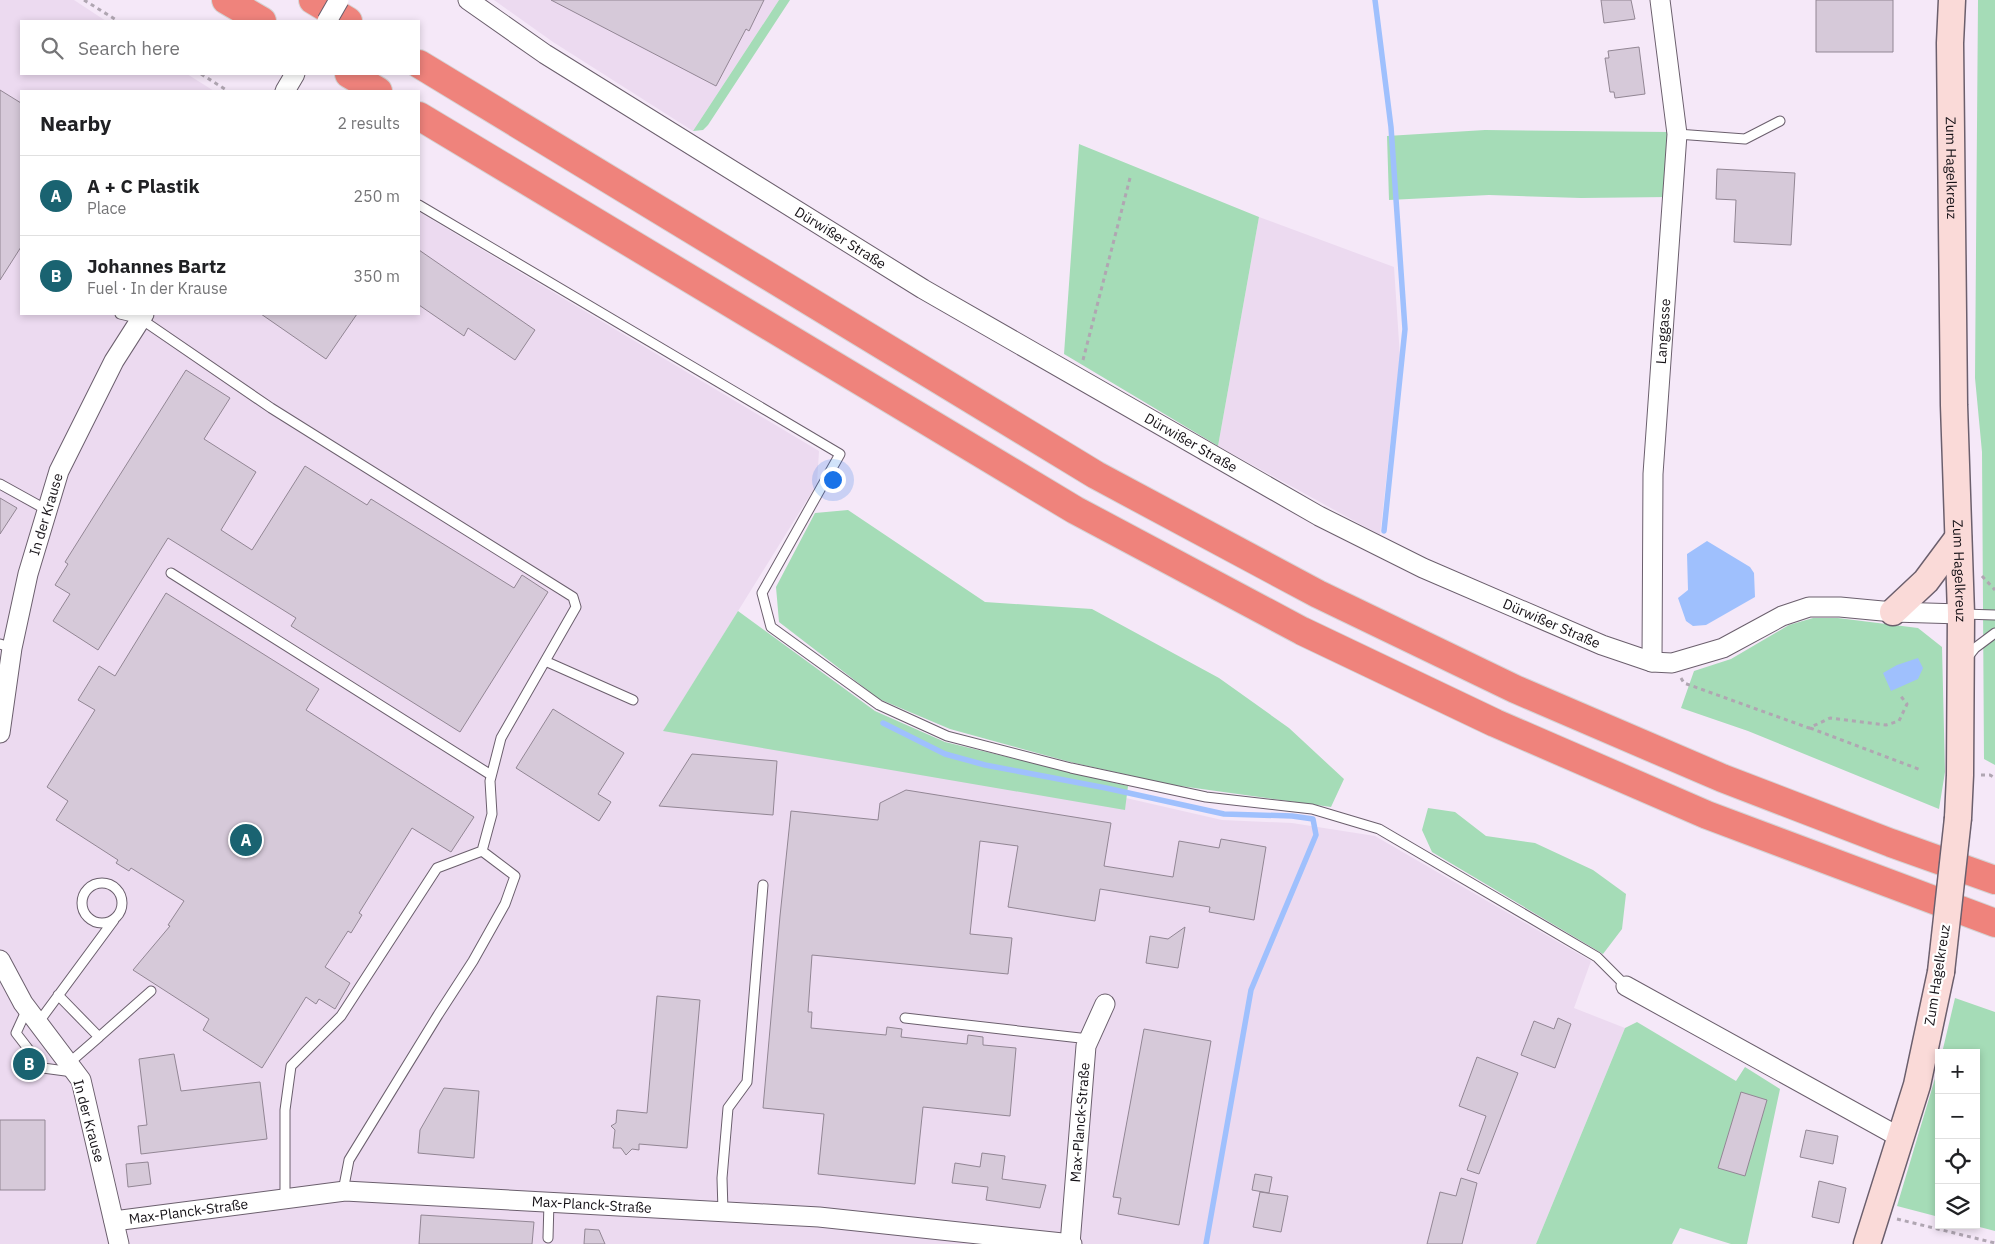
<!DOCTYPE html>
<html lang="en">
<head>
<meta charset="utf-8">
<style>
  body { margin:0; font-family:"IBM Plex Sans",sans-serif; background:#f6f6f6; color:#202124 }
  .controls { position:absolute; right:15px; bottom:15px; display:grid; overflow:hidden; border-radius:0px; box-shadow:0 2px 8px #0003 }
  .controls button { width:45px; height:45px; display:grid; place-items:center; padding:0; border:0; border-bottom:1px solid #e0e0e0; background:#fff; color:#202124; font:25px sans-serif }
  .you { position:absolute; left:832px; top:479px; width:18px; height:18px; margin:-12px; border:4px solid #fff; border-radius:50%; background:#1a73e8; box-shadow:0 0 0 8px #1a73e833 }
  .badge { display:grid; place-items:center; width:32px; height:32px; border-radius:50%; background:#1a6371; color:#fff; font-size:16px; font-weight:700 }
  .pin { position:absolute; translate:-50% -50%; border:2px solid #fff; box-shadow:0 1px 5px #0006 }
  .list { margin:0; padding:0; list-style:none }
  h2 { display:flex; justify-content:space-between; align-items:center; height:65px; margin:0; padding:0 20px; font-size:21px }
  h2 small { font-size:16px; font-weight:400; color:#757577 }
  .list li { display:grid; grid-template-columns:32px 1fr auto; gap:15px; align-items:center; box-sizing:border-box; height:80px; padding:0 20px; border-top:1px solid #e0e0e0 }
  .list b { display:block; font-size:19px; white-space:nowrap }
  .list p { margin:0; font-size:16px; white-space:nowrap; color:#757577 }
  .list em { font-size:16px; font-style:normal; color:#757577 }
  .icon { flex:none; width:28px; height:28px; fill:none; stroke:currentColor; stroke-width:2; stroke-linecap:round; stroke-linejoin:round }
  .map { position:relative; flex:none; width:1995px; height:1244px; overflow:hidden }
  .search { position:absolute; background:#fff; box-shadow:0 2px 8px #0003; left:20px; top:20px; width:400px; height:55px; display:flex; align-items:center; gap:12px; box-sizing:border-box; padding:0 18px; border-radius:0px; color:#757577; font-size:19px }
  .panel { position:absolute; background:#fff; box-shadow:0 2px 8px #0003; left:20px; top:90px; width:400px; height:225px; border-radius:0px }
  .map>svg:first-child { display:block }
</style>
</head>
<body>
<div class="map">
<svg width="1995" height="1244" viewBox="0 0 1995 1244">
  <rect width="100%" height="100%" fill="#f5e8f8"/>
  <path fill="#ecdaf0" d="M0 0H74L106 21H21V74H187L214 91H21V314H419V212L819 451 817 484 664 730 1125 809 1126 798 1222 820 1292 823 1375 836 1591 961 1574 1008 1625 1028 1536 1244H0Z
    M494 0H779L693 131 553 42Z
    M1259 217 1394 267 1400 357 1380 535 1218 446Z"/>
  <path fill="#a5dcb7" d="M779 0H790L708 125 703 130 693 131Z
    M1978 0H1995V765L1984 759 1982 452 1975 378Z
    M1485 130 1669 132 1668 197 1581 198 1489 195 1389 200 1387 136Z
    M1079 144 1259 217 1218 446 1064 354Z
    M848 510 985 602 1092 609 1219 678 1289 728 1344 779 1331 807 1173 785 1070 762 950 729 879 699 779 622 776 587 815 513Z
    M738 611 875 711 945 742 1128 786 1125 810 663 731Z
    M1813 618H1838L1918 628 1942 647 1945 772 1939 809 1748 731 1681 708 1694 671 1731 659 1789 625Z
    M1428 808 1455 812 1486 836 1535 843 1593 870 1626 894 1622 929 1603 954 1432 852 1422 830Z
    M1955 998 1995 1012V1231L1972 1225H1976V1053H1942Z
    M1637 1022 1736 1081 1745 1067 1780 1089 1747 1244H1731L1680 1228 1672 1244H1536L1625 1028Z
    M1939 1065V1217L1897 1206Z"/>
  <path fill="#9fc0fd" d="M1707 541 1750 567 1754 573 1755 597 1706 625 1693 626 1686 621 1678 598 1688 590 1687 554Z
    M1918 658 1923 668 1918 679 1891 691 1883 673 1897 665Z"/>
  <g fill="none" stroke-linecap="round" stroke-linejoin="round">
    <path stroke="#9fc0fd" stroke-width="5.5" d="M1375 0 1391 127 1405 329 1384 531
      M883 723 945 754 985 765 1106 788 1224 814 1292 816 1313 819 1316 835 1251 990 1206 1244"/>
  </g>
  <path fill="#d6c9d9" stroke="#928694" d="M551 0H764L749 31 746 29 716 86Z
    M1601 0H1631L1635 19 1604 23Z
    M1816 0H1893V52H1816Z
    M1639 47 1645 94 1615 98 1614 92H1610L1605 58H1609L1608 51Z
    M0 90 21 103V247L0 280Z
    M1717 169 1795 173 1791 245 1734 242 1736 200 1716 199Z
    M419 250 535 330 515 360 468 328 464 336 419 305Z
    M261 314H357L326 359Z
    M186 370 230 398 204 439 256 472 221 530 252 550 305 466 367 505 371 499 514 588 522 575 548 592 460 732 291 626 296 618 168 538 98 650 53 621 70 594 55 585 68 564 65 562Z
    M0 498 17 508 0 534Z
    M166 593 319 689 306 710 474 817 451 852 412 828 359 913 362 915 351 933 348 931 325 967 350 983 335 1009 319 999 316 1004 306 997 262 1068 203 1030 209 1019 133 970 170 926 168 925 184 901 131 868 129 871 116 863 118 860 56 820 68 801 47 787 95 710 78 700 99 666 115 676Z
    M553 709 624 753 598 794 611 802 599 821 516 768Z
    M692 754 777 761 773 815 659 806Z
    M906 790 1111 823 1104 866 1173 877 1179 841 1219 848 1221 839 1266 847 1254 920 1209 912 1210 907 1100 889 1095 921 1008 907 1018 846 980 841 970 934 1012 938 1008 974 812 955 808 1012H812L811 1028 886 1035 887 1027 902 1029 901 1037 967 1044 968 1035 983 1037V1045L1016 1048 1010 1116 923 1107 915 1184 818 1174 824 1114 763 1108 780 916 791 811 878 820 880 803Z
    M1185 927 1178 968 1146 963 1150 936 1168 939Z
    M657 996 700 1000 687 1148 639 1144V1150L632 1149 626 1155 621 1148H613L615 1130 611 1126 616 1123 617 1110 647 1113Z
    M1558 1018 1571 1024 1555 1068 1521 1055 1534 1021 1554 1029Z
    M1144 1029 1211 1041 1179 1225 1118 1214 1121 1198 1113 1197Z
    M174 1054 181 1091 260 1082 267 1139 141 1154 138 1126 147 1125 139 1059Z
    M1477 1057 1518 1073 1479 1174 1467 1170 1486 1116 1459 1106Z
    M444 1088 479 1091 474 1158 418 1153 420 1130Z
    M1741 1092 1767 1100 1745 1176 1718 1168Z
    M0 1120H45V1190H0Z
    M1806 1130 1838 1136 1833 1164 1800 1157Z
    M982 1153 1005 1156 1002 1179 1046 1185 1040 1208 986 1200 988 1187 952 1183 955 1163 980 1167Z
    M148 1162 151 1184 128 1187 126 1164Z
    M1255 1174 1272 1177 1269 1193 1252 1190Z
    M1461 1178 1477 1183 1462 1244H1427L1440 1192 1456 1196Z
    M1819 1181 1846 1188 1839 1223 1812 1217Z
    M1260 1192 1288 1196 1281 1232 1253 1227Z
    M421 1215 534 1222 532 1244H419Z
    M585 1229 599 1230 605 1244H584Z"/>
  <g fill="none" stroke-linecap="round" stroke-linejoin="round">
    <defs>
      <path id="lane" d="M1677 134 1745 139 1780 121
        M419 205 840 454 762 593 771 627 879 705 947 736 1071 768 1206 797 1312 809 1379 829 1597 957 1626 986
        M120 314 141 319 271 408 573 597 576 607 501 738 490 781 492 814 482 851 437 868 341 1016 291 1066 285 1110V1198
        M0 484 47 510
        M171 573 491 775
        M1963 614 1995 615
        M0 644 12 648
        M1967 658 1975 648 1995 633
        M545 661 633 700
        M82 903a20 20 0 1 1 40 0a20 20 0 1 1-40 0Z
        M58 995 99 1037 151 991
        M27 1009 16 1033 43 1068 73 1072
        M905 1018 1089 1039
        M38 1023 114 920
        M69 1063 99 1037
        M343 1191 349 1160 438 1015 473 961 505 904 515 876 482 851
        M723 1211 722 1178 728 1108 747 1082 763 885
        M548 1238 549 1202"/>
      <g id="street">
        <path id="s1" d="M468 0 545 54 923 289 1319 516 1423 568 1602 645 1652 662 1672 663 1723 648 1782 616 1809 607H1840L1893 612 1961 614"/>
        <path d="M285 91 295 74"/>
        <path id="s2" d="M1652 662 1653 474 1677 134 1660 0"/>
        <path id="s3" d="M0 733 12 648 28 574 59 471 114 361 144 314"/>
        <path d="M0 960 23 1003 81 1080 119 1244"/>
        <path d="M1626 986 1901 1138"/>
        <path id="s4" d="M114 1221 345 1191 819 1217 1072 1244"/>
        <path id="s5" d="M1070 1244 1086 1046 1105 1004"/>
      </g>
      <g id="secondary">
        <path id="s6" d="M1952 0 1950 43 1954 405 1961 614 1960 775 1958 818"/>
        <path d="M1893 612 1926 581 1958 538"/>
        <path d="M1867 1244 1917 1085 1941 972"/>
      </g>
      <path id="highway" d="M226 0 262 21
        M313 0 348 21
        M419 64 1096 475 1318 594 1515 689 1722 778 1891 843 1995 880
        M349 74 378 91
        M419 116 1075 510 1302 631 1495 723 1707 815 1995 923"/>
    </defs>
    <use href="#lane" stroke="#6b5f6d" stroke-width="11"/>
    <use href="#street" stroke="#6b5f6d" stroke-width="21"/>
    <use href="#secondary" stroke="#6b5f6d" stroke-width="29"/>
    <use href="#highway" stroke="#d5d4d5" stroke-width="30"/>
    <path stroke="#b0a6b2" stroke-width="3" stroke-dasharray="4 4" stroke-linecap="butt" d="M84 0 118 21
      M201 74 228 91
      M1083 360 1130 178
      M1982 576 1995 590
      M1681 678 1684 683 1809 728 1830 718 1886 725 1899 721 1907 704 1899 694
      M1810 728 1921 770
      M1981 775H1990L1995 778
      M1897 1219 1995 1243"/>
    <use href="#lane" stroke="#fff" stroke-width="9"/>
    <use href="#street" stroke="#fff" stroke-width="19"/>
    <use href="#secondary" stroke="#fadad8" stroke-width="26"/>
    <use href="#highway" stroke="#ef837c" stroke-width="28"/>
    <defs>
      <path id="street-bridge" d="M327 21 339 0"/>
      <path id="secondary-bridge" d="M1941 972 1958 818"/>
    </defs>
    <use href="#street-bridge" stroke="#6b5f6d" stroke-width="21" stroke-linecap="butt"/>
    <use href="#secondary-bridge" stroke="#6b5f6d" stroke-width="29" stroke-linecap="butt"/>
    <use href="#street-bridge" stroke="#fff" stroke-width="19"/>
    <use href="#secondary-bridge" stroke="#fadad8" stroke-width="26"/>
  </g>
  <g text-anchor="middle" stroke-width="4.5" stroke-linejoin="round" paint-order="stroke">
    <g font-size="14" fill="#151116" stroke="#fff">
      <text dy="5" stroke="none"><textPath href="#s6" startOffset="168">Zum Hagelkreuz</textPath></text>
      <text dy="5" stroke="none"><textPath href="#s1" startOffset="442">Dürwißer Straße</textPath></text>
      <text dy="5" stroke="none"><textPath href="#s2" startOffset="331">Langgasse</textPath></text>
      <text dy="5" stroke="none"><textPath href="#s1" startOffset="848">Dürwißer Straße</textPath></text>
      <text dy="5" stroke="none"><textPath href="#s3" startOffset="224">In der Krause</textPath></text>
      <text dy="5" stroke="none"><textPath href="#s6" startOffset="571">Zum Hagelkreuz</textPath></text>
      <text dy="5" stroke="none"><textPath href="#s1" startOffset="1252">Dürwißer Straße</textPath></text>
      <text transform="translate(1937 975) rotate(-81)" y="5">Zum Hagelkreuz</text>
      <text transform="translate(89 1121) rotate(75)" y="5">In der Krause</text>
      <text dy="5" stroke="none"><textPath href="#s5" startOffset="122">Max-Planck-Straße</textPath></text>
      <text dy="5" stroke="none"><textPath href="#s4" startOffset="480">Max-Planck-Straße</textPath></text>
      <text dy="5" stroke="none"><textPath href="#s4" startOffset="75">Max-Planck-Straße</textPath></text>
    </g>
  </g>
</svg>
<div class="controls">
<button>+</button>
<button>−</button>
<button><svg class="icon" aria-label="locate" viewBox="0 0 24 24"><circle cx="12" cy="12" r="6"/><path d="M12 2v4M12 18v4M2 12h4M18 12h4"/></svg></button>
<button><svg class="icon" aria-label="layers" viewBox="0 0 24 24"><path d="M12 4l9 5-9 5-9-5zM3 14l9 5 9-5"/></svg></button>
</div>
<div class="you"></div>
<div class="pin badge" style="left:246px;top:840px">A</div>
<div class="pin badge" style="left:29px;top:1064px">B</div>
<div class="search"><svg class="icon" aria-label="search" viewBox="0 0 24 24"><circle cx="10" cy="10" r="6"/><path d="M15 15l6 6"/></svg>Search here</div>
<section class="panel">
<h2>Nearby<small>2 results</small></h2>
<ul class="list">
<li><span class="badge">A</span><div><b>A + C Plastik</b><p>Place</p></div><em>250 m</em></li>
<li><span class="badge">B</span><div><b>Johannes Bartz</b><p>Fuel · In der Krause</p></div><em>350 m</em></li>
</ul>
</section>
</div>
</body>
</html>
